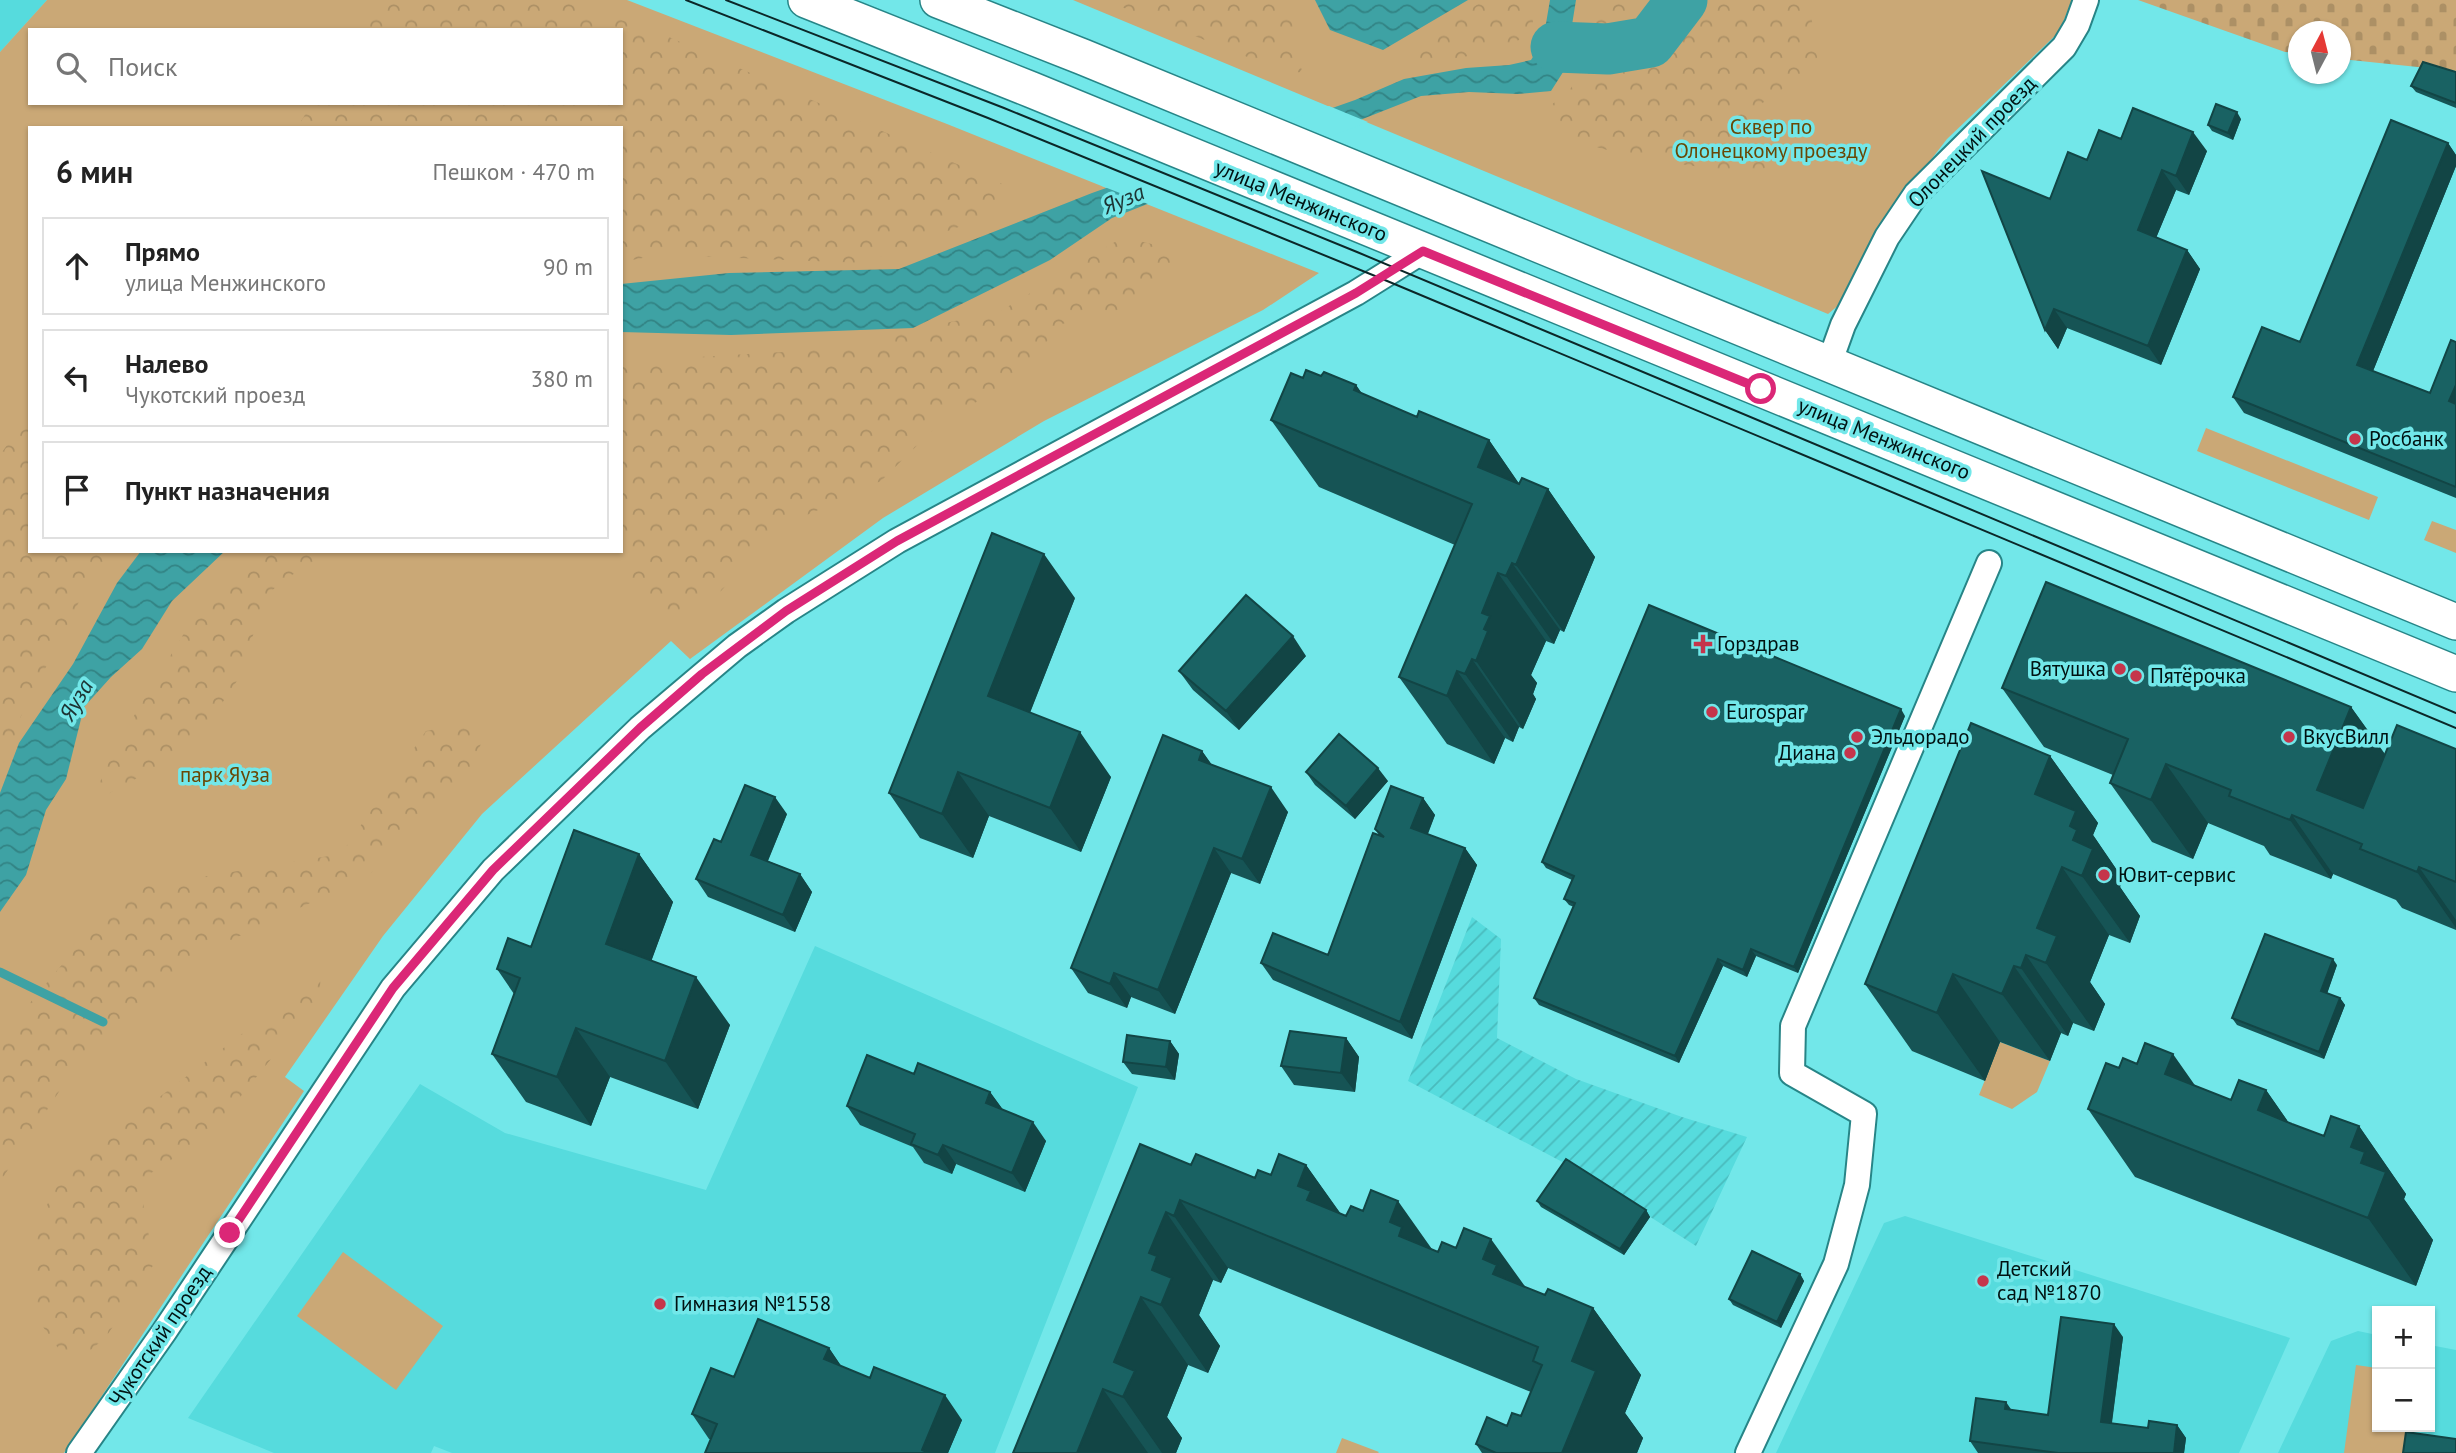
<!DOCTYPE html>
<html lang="ru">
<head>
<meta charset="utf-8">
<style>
  body { margin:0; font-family:"PT Sans",sans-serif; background:#f2f2f2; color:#222 }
  .controls { position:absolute; right:21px; bottom:21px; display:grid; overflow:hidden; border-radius:0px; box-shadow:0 2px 5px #0004 }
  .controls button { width:63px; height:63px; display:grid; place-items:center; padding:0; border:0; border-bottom:2px solid #e0e0e0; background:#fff; color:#222; font:35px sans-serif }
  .compass { position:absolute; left:2288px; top:21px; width:63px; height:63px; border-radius:50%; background:#fff; box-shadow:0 2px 5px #0004; rotate:7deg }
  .stop { position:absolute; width:21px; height:21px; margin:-16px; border:5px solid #db2777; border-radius:50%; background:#fff }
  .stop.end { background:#db2777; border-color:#fff; box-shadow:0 2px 7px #0008 }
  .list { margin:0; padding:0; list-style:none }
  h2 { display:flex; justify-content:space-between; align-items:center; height:91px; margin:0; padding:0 28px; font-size:30px }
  h2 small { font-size:23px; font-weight:400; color:#767676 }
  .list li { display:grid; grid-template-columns:46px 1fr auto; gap:21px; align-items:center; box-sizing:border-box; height:98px; margin:0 14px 14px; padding:0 14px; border:2px solid #e0e0e0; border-radius:0px }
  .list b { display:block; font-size:26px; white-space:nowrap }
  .list p { margin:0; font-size:23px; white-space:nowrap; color:#767676 }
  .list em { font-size:23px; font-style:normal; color:#767676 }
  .icon { flex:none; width:38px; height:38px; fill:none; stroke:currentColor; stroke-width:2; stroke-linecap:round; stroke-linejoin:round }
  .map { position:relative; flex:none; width:2456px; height:1453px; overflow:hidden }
  .search { position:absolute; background:#fff; box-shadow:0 2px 5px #0004; left:28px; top:28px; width:595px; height:77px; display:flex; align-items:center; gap:18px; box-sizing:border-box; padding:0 24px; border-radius:0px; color:#767676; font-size:26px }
  .panel { position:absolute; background:#fff; box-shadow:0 2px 5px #0004; left:28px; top:126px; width:595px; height:427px; border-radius:0px }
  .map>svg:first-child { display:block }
</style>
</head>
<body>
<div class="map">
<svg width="2456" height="1453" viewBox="0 0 2456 1453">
  <defs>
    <pattern id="industrial-furrows" width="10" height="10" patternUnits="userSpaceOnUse" patternTransform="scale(1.75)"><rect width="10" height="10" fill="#56dbdd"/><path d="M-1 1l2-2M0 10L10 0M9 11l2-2" fill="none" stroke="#49bbbd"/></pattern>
    <pattern id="forest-crowns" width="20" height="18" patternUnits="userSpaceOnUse" patternTransform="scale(1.75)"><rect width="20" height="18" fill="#caa876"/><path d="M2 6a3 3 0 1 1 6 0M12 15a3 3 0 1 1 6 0" fill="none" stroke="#ac9065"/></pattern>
    <pattern id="cemetery-stones" width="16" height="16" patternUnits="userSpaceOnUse" patternTransform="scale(1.75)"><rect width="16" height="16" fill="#caa876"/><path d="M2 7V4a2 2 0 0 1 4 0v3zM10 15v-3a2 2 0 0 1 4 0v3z" fill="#ac9065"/></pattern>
    <pattern id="water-waves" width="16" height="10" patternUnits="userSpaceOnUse" patternTransform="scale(1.75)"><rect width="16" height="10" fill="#3ea2a4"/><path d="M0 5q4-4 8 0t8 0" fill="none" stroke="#328384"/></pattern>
  </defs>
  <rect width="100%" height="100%" fill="#72e7e9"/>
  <path fill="#56dbdd" d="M0 0H47L0 52Z
    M815 946 1138 1087 995 1453H452L434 1446 431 1453H274L188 1418 420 1084 505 1133 706 1190Z
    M1905 1216 2290 1338 2239 1453H1776L1884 1223Z
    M2358 1331 2377 1335V1427H2430V1345L2456 1350V1453H2278L2331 1341Z"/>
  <path fill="url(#industrial-furrows)" d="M1472 917 1501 939 1497 1038 1576 1079 1682 1117 1747 1137 1696 1246 1570 1166 1408 1081Z"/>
  <path fill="#caa876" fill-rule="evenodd" d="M47 0H627L947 124 1319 273 1263 310 1044 421 883 518 690 659 671 641 482 814 383 936 285 1077 304 1091 64 1453H0V52ZM30 30H621V103H30ZM30 128H621V551H30Z
    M1073 0H2072L2059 32 1947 139 1892 210 1840 304 1828 314Z
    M2206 428 2378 497 2369 520 2197 451Z
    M2432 521 2456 530V553L2424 540Z
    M2000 1042 2050 1061 2037 1092 2012 1109 1979 1095Z
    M343 1252 443 1326 396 1390 297 1316Z
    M2356 1365 2377 1368V1427H2414L2411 1453H2344Z
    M1342 1438 1379 1452 1378 1453H1336Z"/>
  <path fill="url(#forest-crowns)" d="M373 0H562L660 33 1020 192 998 212 864 263 659 255 621 262V128H297L312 103H621V30H355Z
    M1104 0H1293L1292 21 1302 72 1288 73Z
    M1484 0H1535L1532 30 1508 48 1423 65H1408L1410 50Z
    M1597 0H1809L1818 64 1754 109 1776 164 1749 174 1638 158 1573 141 1549 107 1571 88 1586 63Z
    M1123 237 1180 251 1170 278 1124 310 1062 324 1007 388 948 415 881 481 779 528 721 591 672 618 647 605 631 580 623 526 621 523V364L649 360 880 346 906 331 999 312Z
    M30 423V551H116L81 598 16 726 19 743 0 767V455L15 434Z
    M255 551H338L286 578 266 596 239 678 191 749 91 803 115 747 203 602Z
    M455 725 484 736 469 774 368 876 214 948 122 1020 79 1061 0 1182V1039L114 902 140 887 341 854 426 731Z
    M321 973 319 1000 210 1134 139 1181 154 1264 106 1337 85 1355 58 1348 41 1324 30 1271 41 1216 67 1168Z"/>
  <path fill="url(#cemetery-stones)" d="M2138 0H2456V71L2341 59 2340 32H2298V53L2285 52Z"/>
  <path fill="url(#water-waves)" d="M1315 0H1468L1383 50 1330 30Z
    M1550 0H1576L1565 69 1551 91 1518 94 1469 92 1421 96 1112 218 1050 260 913 328 731 335 621 332V284L729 273 899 269 1092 193 1355 100 1404 79 1466 68 1509 65 1531 60 1543 41Z
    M141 551H225L172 601 142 649 111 677 84 707 66 779 46 810 26 875 0 912V793L19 743 73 664 117 583Z"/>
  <path fill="#72e7e9" d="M1329 106 1368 122 1153 206 1102 186Z"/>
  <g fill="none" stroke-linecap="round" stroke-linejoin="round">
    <path stroke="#3ea2a4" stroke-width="9" d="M0 972 103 1022"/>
    <path stroke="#3ea2a4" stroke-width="51" d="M1556 47 1608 49 1650 42 1682 0"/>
    <defs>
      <path id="street" d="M1829 364 1843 325 1887 237 1916 194 2064 47 2077 25 2086 0
        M79 1453 164 1332 393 988 493 870 640 728 737 646 786 611 897 541 1356 293 1423 251
        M1748 1453 1836 1264 1857 1185 1864 1114 1792 1073 1793 1026 1989 563"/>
      <path id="secondary" d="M806 0 1032 90 2456 674
        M938 0 1083 57 2456 622"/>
    </defs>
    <use href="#street" stroke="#278587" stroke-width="28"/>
    <use href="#secondary" stroke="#278587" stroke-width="38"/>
    <use href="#street" stroke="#fff" stroke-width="24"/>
    <use href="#secondary" stroke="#fff" stroke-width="35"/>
    <path stroke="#0b2728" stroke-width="2" d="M686 0 988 118 1380 278 2456 728
      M726 0 1004 108 1357 252 2456 713"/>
  </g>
  <path fill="#165455" d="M2456 72V108L2416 92 2411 86Z
    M2241 119 2233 140 2212 131 2208 125Z
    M2448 143 2456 155V166L2373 371 2430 393 2456 342V498L2244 413 2233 397 2300 342Z
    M2207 151 2189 195 2176 190 2156 238 2187 250 2200 269 2161 365 2067 328 2058 349 2045 330 2050 199 2087 160Z
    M1321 376 1356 385 1362 394 1417 417 1489 440 1519 484 1548 489 1595 557 1564 632 1560 630 1554 644 1546 641 1531 675 1537 683 1533 694 1536 699 1523 729 1519 727 1513 742 1505 738 1494 764 1447 744 1399 677 1455 545 1319 487 1271 420Z
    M1075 598 1030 713 1111 777 1081 852 989 816 973 858 920 838 889 793Z
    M1306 656 1239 730 1193 690 1179 671Z
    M2002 688 2351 707 2385 754 2456 749V930L2402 908 2396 900 2333 874 2331 879 2270 855 2264 846 2208 823 2193 859 2152 842 2110 783 2113 775 2044 747Z
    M1905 716 1798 973 1756 956 1747 977 1723 966 1679 1063 1539 1005 1534 998 1574 907 1569 905 1564 899 1572 880 1546 868 1542 862Z
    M1202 751 1212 765 1288 812 1260 884 1231 873 1175 1014 1131 997 1127 1008 1088 993 1071 968Z
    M2050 756 2098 823 2093 835 2123 879 2120 887 2140 916 2130 943 2109 935 2090 982 2105 1004 2094 1031 2073 1023 2068 1036 2061 1033 2050 1061 2000 1042 1985 1081 1912 1051 1865 984Z
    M1306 772 1388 781 1355 819 1315 785Z
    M1423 798 1435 815 1428 834 1465 848 1477 865 1412 1039 1273 980 1261 963 1328 955 1379 835 1375 829Z
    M787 814 768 861 800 874 812 892 795 932 708 897 696 879 721 842Z
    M639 854 673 902 651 961 730 1025 698 1109 610 1077 591 1126 526 1102 492 1054 514 994 497 969 531 947Z
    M2337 965 2327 993 2340 998 2345 1005 2324 1059 2237 1025 2232 1018Z
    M1346 1038 1359 1057 1355 1092 1294 1085 1281 1066Z
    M1170 1041 1179 1054 1175 1080 1132 1074 1123 1062Z
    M2119 1068 2195 1086 2231 1100 2266 1090 2289 1123 2324 1136 2359 1126 2406 1194 2404 1199 2433 1240 2416 1286 2135 1177 2088 1109Z
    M914 1074 990 1092 1003 1110 1046 1141 1025 1192 956 1164 952 1174 924 1163 913 1147 860 1125 847 1106Z
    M1191 1165 1255 1178 1306 1165 1341 1214 1545 1295 1593 1308 1641 1375 1625 1413 1643 1438 1637 1453H1482L1476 1444 1521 1416 1531 1392 1228 1268 1221 1283 1213 1280 1199 1315 1220 1346 1208 1373 1188 1365 1167 1417 1182 1438 1176 1453H1013Z
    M1537 1201 1646 1210 1650 1217 1624 1255 1541 1207Z
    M1800 1274 1804 1281 1781 1328 1733 1305 1729 1299Z
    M2123 1337 2112 1423 2148 1428 2177 1425 2186 1438 2184 1453H1978L1970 1441 2011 1410 2048 1415Z
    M829 1348 841 1366 962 1420 948 1453H705L711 1439H709L692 1414 734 1377Z"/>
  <path fill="#124545" d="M2237 112 2241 119 2233 140 2228 133Z
    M2193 132 2207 151 2189 195 2176 176Z
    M2448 143 2456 155V166L2369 381 2357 365Z
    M2162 170 2176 190 2151 250 2138 230Z
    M2187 250 2200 269 2161 365 2148 346Z
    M2054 309 2067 328 2058 349 2045 330Z
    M1356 385 1403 452 1354 390Z
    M2456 385V411L2449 401Z
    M1489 440 1536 508 1478 467Z
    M1548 489 1595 557 1564 632 1516 565Z
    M1044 554 1075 598 1019 740 988 696Z
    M1512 563 1560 630 1554 644 1506 576Z
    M1498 573 1546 641 1531 675 1537 683 1533 694 1536 699 1523 729 1476 661 1484 629 1482 613Z
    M1293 636 1306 656 1239 730 1226 711Z
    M1472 659 1519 727 1513 742 1465 674Z
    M1457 671 1505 738 1494 764 1447 696Z
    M2351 707 2393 766 2361 843 2317 790Z
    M1901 709 1905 716 1798 973 1794 967Z
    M1080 732 1111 777 1081 852 1050 808Z
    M1202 751 1219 775 1199 760Z
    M2050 756 2098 823 2093 835 2123 879 2120 887 2140 916 2130 943 2082 876 2035 794Z
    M2166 764 2208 823 2193 859 2151 800Z
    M1378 768 1388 781 1355 819 1346 806Z
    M958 772 989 816 973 858 942 814Z
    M1271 787 1288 812 1260 884 1242 859Z
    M775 797 787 814 763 872 751 855Z
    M1423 798 1435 815 1423 845 1411 828Z
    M2292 815 2333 874 2331 879 2290 820Z
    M1214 848 1231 873 1175 1014 1158 990Z
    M1465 848 1477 865 1412 1039 1400 1022Z
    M639 854 673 902 640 992 606 944Z
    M2062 867 2109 935 2090 982 2105 1004 2094 1031 2046 963 2037 928Z
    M2419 867 2456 920V928L2417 872Z
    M800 874 812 892 795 932 783 915Z
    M1751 949 1756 956 1747 977 1743 970Z
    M2026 955 2073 1023 2068 1036 2021 968Z
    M1718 959 1723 966 1679 1063 1675 1056Z
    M2333 959 2337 965 2326 997 2321 991Z
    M2014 966 2061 1033 2050 1061 2002 994Z
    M1114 973 1131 997 1127 1008 1110 984Z
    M1953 974 2000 1042 1985 1081 1937 1013Z
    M696 977 730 1025 698 1109 665 1061Z
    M2340 998 2345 1005 2324 1059 2319 1052Z
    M576 1028 610 1077 591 1126 557 1077Z
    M1346 1038 1359 1057 1355 1092 1341 1073Z
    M1170 1041 1179 1054 1175 1080 1166 1067Z
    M2173 1054 2220 1121 2165 1074Z
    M2266 1090 2313 1158 2258 1110Z
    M990 1092 1004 1111 986 1103Z
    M1033 1122 1046 1141 1025 1192 1012 1173Z
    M2359 1126 2406 1194 2404 1199 2433 1240 2416 1286 2368 1218 2351 1147Z
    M943 1145 956 1164 952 1174 938 1155Z
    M1306 1165 1354 1233V1268L1298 1186Z
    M1180 1200 1228 1268 1221 1283 1174 1216Z
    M1398 1201 1446 1269 1399 1236 1390 1222Z
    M1646 1210 1650 1217 1624 1255 1620 1249Z
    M1166 1212 1213 1280 1199 1315 1220 1346 1208 1373 1161 1305 1152 1270 1149 1253Z
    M1491 1239 1539 1306 1541 1341 1483 1259Z
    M1800 1274 1804 1281 1781 1328 1777 1322Z
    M1141 1297 1188 1365 1167 1417 1182 1438 1176 1453H1162L1123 1397 1114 1362Z
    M1593 1308 1641 1375 1625 1413 1643 1438 1637 1453H1562L1572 1361Z
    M2114 1324 2123 1337 2110 1435 2101 1422Z
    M829 1348 846 1373 824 1359Z
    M1103 1389 1148 1453H1077Z
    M945 1395 962 1420 948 1453H924L922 1450Z
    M2006 1402 2015 1415 2005 1409Z
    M2177 1425 2186 1438 2184 1453H2174Z"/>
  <path fill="#196263" stroke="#124545" stroke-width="2" d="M2423 62 2456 72V103L2411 86Z
    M2216 104 2237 112 2228 133 2208 125Z
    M2133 108 2193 132 2176 176 2162 170 2138 230 2187 250 2148 346 2054 309 2045 330 1982 171 2050 199 2068 152 2087 160 2099 130 2121 139Z
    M2391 120 2448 143 2357 365 2430 393 2451 340 2456 342V385L2449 401 2456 404V487L2233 397 2262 327 2300 342Z
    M1306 370 1321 376 1324 372 1356 385 1354 390 1417 417 1419 411 1489 440 1478 467 1519 484 1522 478 1548 489 1516 565 1512 563 1506 576 1498 573 1482 613 1490 616 1484 629 1488 631 1476 661 1472 659 1465 674 1457 671 1447 696 1399 677 1472 504 1271 420 1291 373 1303 378Z
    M992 533 1044 554 988 696 1080 732 1050 808 958 772 942 814 889 793Z
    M2046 582 2351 707 2317 790 2363 808 2397 725 2456 749V882L2419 867 2417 872 2360 849 2362 844 2292 815 2290 820 2229 796 2231 790 2166 764 2151 800 2110 783 2128 739 2002 688Z
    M1246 595 1293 636 1226 711 1179 671Z
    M1649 605 1901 709 1794 967 1751 949 1743 970 1718 959 1675 1056 1534 998 1575 903 1564 899 1574 876 1542 862Z
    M1971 723 2050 756 2035 794 2076 811 2070 826 2077 830 2073 840 2093 849 2082 876 2062 867 2037 928 2057 936 2046 963 2026 955 2021 968 2014 966 2002 994 1953 974 1937 1013 1865 984Z
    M1339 734 1378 768 1346 806 1306 772Z
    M1163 735 1202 751 1199 760 1271 787 1242 859 1214 848 1158 990 1114 973 1110 984 1071 968Z
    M745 785 775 797 751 855 800 874 783 915 696 879 714 839 721 842Z
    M1391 786 1423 798 1411 828 1465 848 1400 1022 1261 963 1273 933 1328 955 1373 833 1384 837 1375 829Z
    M574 830 639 854 606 944 696 977 665 1061 576 1028 557 1077 492 1054 520 978 497 969 508 938 531 947Z
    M2265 934 2333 959 2321 991 2340 998 2319 1052 2232 1018Z
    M1290 1031 1346 1038 1341 1073 1281 1066Z
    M1127 1035 1170 1041 1166 1067 1123 1062Z
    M2145 1043 2173 1054 2165 1074 2231 1100 2239 1080 2266 1090 2258 1110 2292 1124 2324 1136 2331 1116 2359 1126 2351 1147 2365 1152 2361 1163 2386 1172 2368 1218 2088 1109 2106 1063 2119 1068 2123 1058 2137 1064Z
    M867 1055 914 1074 918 1063 990 1092 986 1103 1033 1122 1012 1173 943 1145 938 1155 911 1144 915 1134 847 1106Z
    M1140 1144 1191 1165 1196 1154 1255 1178 1258 1170 1271 1175 1279 1154 1306 1165 1298 1186 1311 1191 1307 1200 1346 1216 1351 1206 1363 1211 1371 1190 1398 1201 1390 1222 1402 1227 1399 1236 1438 1252 1442 1242 1456 1248 1464 1228 1491 1239 1483 1259 1497 1265 1493 1274 1545 1295 1548 1289 1593 1308 1572 1361 1596 1371 1562 1453H1496L1476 1444 1487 1417 1507 1426 1512 1413 1521 1416 1542 1365 1533 1361 1538 1347 1180 1200 1174 1216 1166 1212 1149 1253 1157 1256 1152 1270 1172 1278 1161 1305 1141 1297 1114 1362 1135 1371 1123 1397 1103 1389 1077 1453H1013Z
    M1566 1159 1646 1210 1620 1249 1537 1201Z
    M1752 1251 1800 1274 1777 1322 1729 1299Z
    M2061 1317 2114 1324 2101 1422 2148 1428 2149 1421 2177 1425 2174 1453H2058L1970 1441 1976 1398 2006 1402 2005 1409 2048 1415Z
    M758 1319 829 1348 824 1359 870 1378 874 1367 945 1395 922 1450 929 1453H705L717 1424 692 1414 711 1368 734 1377Z
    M2406 1432 2456 1439V1453H2403Z"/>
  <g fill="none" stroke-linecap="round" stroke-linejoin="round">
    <path stroke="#db2777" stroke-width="9" d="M230 1233 393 988 493 870 640 728 702 674 786 611 897 541 1356 293 1423 251 1761 389"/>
  </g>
  <g fill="#c5354b" stroke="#72e7e9" stroke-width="2.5">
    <circle cx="2355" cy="439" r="7"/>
    <path d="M1699.5 633.5h7v7h7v7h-7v7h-7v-7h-7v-7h7z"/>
    <circle cx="2120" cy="669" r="7"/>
    <circle cx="2136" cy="676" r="7"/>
    <circle cx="1712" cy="712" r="7"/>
    <circle cx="1857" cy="737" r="7"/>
    <circle cx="2289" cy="737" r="7"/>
    <circle cx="1850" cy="753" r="7"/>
    <circle cx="2104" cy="875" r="7"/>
    <circle cx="1983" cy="1281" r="7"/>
    <circle cx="660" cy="1304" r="7"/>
  </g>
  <g text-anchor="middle" stroke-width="7" stroke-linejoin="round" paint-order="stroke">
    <g font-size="21" fill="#694705" stroke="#72e7e9">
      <text x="1771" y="134">Сквер по<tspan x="1771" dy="24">Олонецкому проезду</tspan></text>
      <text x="225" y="782">парк Яуза</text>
    </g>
    <g font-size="21" fill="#001212" stroke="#72e7e9">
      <text transform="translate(1972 142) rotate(-46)" y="7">Олонецкий проезд</text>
      <text transform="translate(1301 201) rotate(22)" y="7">улица Менжинского</text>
      <text transform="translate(1884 439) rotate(22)" y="7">улица Менжинского</text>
      <text transform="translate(160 1336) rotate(-56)" y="7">Чукотский проезд</text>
    </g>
    <g font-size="21" fill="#001212" stroke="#72e7e9" text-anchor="start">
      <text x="2369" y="446">Росбанк</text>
      <text x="1717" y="651">Горздрав</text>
      <text x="2106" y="676" text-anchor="end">Вятушка</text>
      <text x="2150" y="683">Пятёрочка</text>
      <text x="1726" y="719">Eurospar</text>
      <text x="1871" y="744">Эльдорадо</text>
      <text x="2303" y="744">ВкусВилл</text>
      <text x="1836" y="760" text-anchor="end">Диана</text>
      <text x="2118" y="882">Ювит-сервис</text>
      <text x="1997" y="1276">Детский<tspan x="1997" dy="24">сад №1870</tspan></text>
      <text x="674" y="1311">Гимназия №1558</text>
    </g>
    <g font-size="23" font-style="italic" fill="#1c3333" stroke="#72e7e9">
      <text transform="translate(1123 199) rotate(-23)" y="8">Яуза</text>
      <text transform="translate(76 700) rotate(-60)" y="8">Яуза</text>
    </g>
  </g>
</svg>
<div class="controls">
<button>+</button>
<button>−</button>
</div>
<svg class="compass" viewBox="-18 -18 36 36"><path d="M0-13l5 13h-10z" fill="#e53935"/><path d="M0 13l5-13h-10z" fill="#767676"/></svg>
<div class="stop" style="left:1761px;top:389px"></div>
<div class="stop end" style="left:230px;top:1233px"></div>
<div class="search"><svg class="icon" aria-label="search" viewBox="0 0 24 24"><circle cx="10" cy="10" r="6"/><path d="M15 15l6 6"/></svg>Поиск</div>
<section class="panel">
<h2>6 мин<small>Пешком · 470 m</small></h2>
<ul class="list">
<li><svg class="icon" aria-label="ahead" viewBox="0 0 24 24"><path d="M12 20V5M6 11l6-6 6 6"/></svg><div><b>Прямо</b><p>улица Менжинского</p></div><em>90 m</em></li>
<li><svg class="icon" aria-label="left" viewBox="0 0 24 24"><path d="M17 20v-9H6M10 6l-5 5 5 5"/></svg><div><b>Налево</b><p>Чукотский проезд</p></div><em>380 m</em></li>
<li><svg class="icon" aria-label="arrive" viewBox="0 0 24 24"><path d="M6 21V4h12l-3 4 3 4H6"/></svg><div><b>Пункт назначения</b></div></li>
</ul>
</section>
</div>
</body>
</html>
